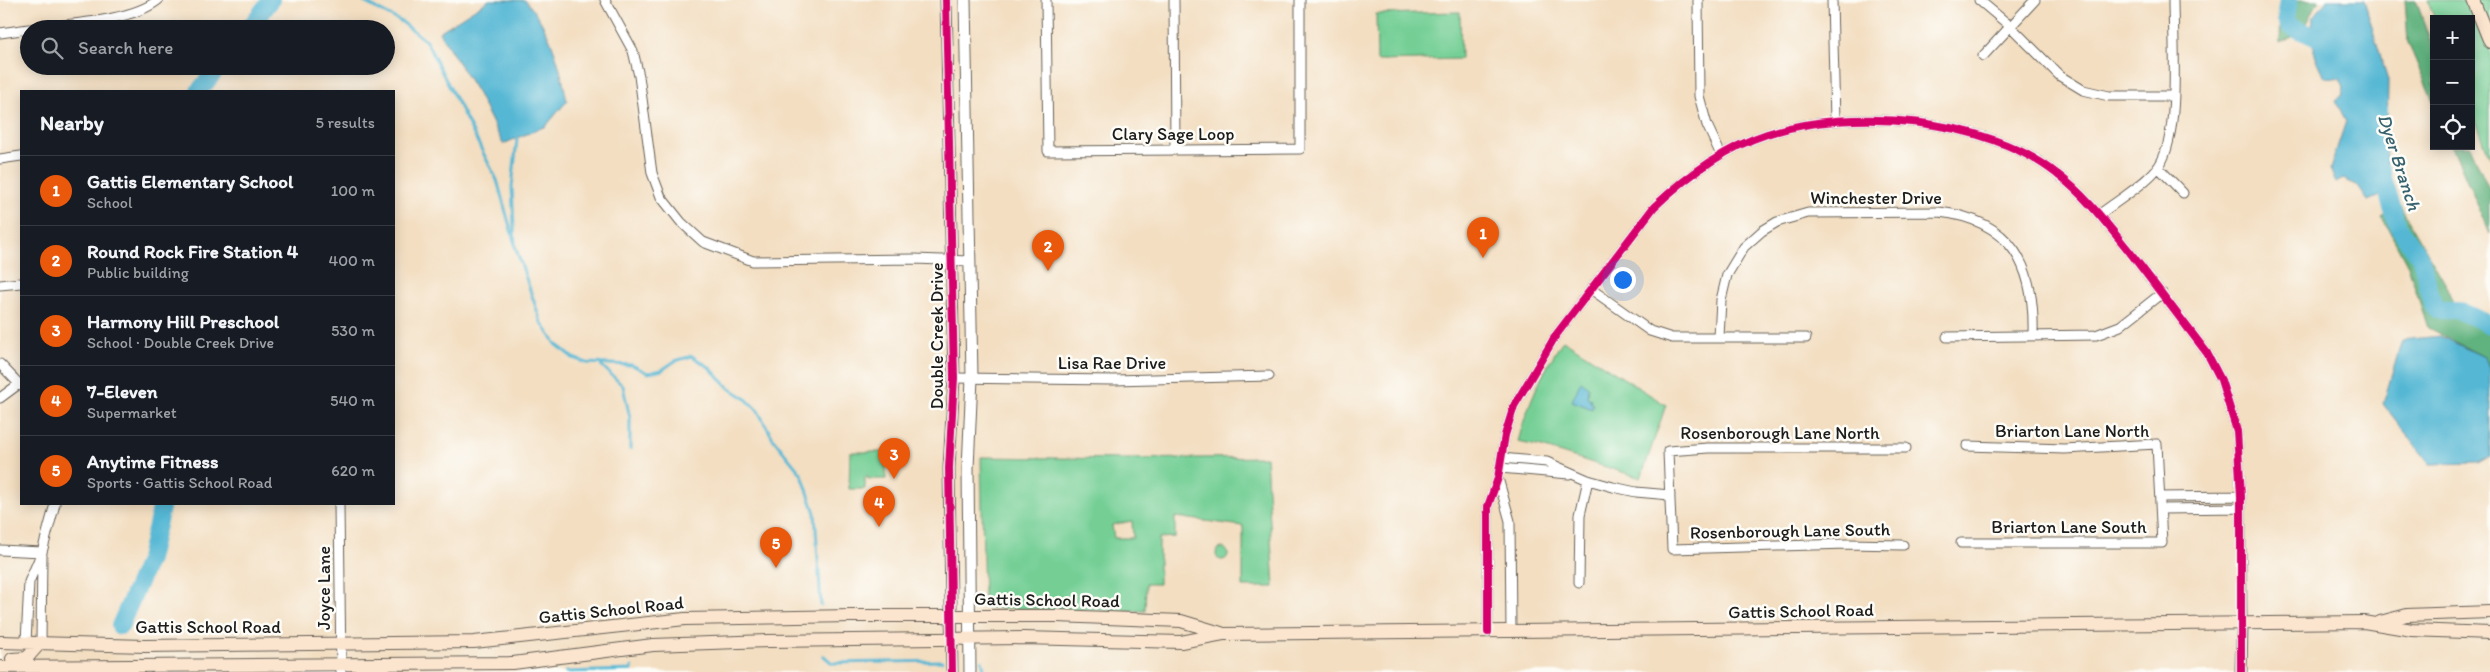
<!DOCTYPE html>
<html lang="en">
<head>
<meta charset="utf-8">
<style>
  body { margin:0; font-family:Itim,sans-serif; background:#242831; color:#f1f3f6 }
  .controls { position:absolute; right:15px; top:15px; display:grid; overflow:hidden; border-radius:0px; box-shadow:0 2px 12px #0003 }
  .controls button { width:45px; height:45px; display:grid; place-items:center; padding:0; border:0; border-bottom:1px solid #363941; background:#171b24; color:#f1f3f6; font:25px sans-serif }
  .you { position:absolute; left:1622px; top:279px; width:18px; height:18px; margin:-12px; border:4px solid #fff; border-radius:50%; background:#1a73e8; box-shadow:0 0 0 8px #1a73e833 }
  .badge { display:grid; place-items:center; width:32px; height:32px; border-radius:50%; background:#ea580c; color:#fff; font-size:16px; font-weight:700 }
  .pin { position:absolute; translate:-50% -41px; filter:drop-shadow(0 1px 2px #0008) }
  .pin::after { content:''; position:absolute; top:26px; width:18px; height:15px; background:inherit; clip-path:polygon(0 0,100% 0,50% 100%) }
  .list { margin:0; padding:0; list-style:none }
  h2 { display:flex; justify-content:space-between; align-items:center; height:65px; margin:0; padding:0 20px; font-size:21px }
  h2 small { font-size:16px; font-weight:400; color:#9ea1a6 }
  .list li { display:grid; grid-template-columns:32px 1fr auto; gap:15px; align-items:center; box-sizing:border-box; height:70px; padding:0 20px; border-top:1px solid #363941 }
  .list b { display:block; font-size:19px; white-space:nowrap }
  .list p { margin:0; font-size:16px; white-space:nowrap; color:#9ea1a6 }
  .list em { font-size:16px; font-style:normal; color:#9ea1a6 }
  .icon { flex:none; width:28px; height:28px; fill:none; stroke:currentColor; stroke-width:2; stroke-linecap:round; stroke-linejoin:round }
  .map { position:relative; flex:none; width:2490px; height:672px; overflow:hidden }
  .search { position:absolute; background:#171b24; box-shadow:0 2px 12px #0003; left:20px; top:20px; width:375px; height:55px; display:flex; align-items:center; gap:12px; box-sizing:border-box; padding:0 18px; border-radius:28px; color:#9ea1a6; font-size:19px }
  .panel { position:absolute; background:#171b24; box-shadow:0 2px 12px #0003; left:20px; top:90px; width:375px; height:415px; border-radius:0px }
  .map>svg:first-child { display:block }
</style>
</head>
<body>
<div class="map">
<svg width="2490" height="672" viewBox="0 0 2490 672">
  <rect width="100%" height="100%" fill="#fdfcf7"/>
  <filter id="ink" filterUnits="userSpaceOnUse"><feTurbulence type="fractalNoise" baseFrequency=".02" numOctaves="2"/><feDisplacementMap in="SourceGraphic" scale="10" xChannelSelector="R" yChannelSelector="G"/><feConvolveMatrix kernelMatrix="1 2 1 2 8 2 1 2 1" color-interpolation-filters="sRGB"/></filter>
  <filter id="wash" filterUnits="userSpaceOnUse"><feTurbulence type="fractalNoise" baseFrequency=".0096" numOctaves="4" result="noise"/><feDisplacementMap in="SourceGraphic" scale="20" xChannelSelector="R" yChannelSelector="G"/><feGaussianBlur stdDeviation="1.12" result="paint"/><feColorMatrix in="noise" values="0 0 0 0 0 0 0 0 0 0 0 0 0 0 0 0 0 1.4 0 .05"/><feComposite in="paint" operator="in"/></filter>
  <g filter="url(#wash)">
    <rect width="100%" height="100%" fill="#f3dec1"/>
    <path fill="#75cf95" stroke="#487658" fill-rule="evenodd" d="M2427 0H2490V157L2471 110V19H2435Z
      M1460 12 1461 59 1377 61 1376 14Z
      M1563 340 1666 405 1641 478 1542 447 1518 442C1528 402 1541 375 1563 340Z
      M850 452H886V479H868V477H865V489H849Z
      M981 457 1127 459 1266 457 1274 587H1243V526L1175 517V537L1159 538V584H1146L1145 611 984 608ZM1132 521 1133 538H1114L1112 525Z
      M1216 554a6 6 0 1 1 12 0a6 6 0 1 1-12 0Z"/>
    <path fill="#60b27e" stroke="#3e674d" d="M2281 0H2319C2304 27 2310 29 2280 43Z
      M2405 0H2416L2434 51V103L2408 43Z
      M2452 146H2470L2490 191V234Z
      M2400 205 2445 283 2454 305 2479 311 2490 319V367L2484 357 2428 328 2408 266 2382 217Z"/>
    <path fill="#55b7d4" stroke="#386a78" d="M489 0H525C552 31 559 62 567 101L546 126 503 144 478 94 439 32Z
      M2327 0H2364L2388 81 2386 193 2368 201 2357 185 2343 179 2336 183 2330 169 2346 121 2335 100 2342 95 2344 87 2340 78 2324 77 2314 55V36L2305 35V31L2312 28 2313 18Z
      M2440 336 2484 357 2490 367V457L2479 463 2430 464 2383 404 2402 340Z
      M1581 381 1588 387 1587 397 1591 399 1590 402 1593 404 1592 409 1572 401Z"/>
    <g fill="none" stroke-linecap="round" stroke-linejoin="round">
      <path stroke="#55b7d4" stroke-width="3" d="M360 0 402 22 426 41 497 180 514 241
        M517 139 512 187 515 246 541 322 556 344 573 358 587 363 632 365 648 373 662 370 675 361 692 356 709 367 729 388 745 398 758 411 774 440 802 475 815 513 821 605
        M599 363 623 386 630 418V449
        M824 656 832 663 942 661
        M982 661 985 672
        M566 672 632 670V667"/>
      <path stroke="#55b7d4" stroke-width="18" d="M2289 0 2286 19 2289 25 2326 42
        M249 29 271 0
        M199 91 219 66
        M2380 169 2398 226 2421 259 2433 304 2438 310H2458L2490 325
        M120 626 149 559 162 504"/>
    </g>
  </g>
  <g filter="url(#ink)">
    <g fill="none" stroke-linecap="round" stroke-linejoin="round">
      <defs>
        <path id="minor" d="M605 0 633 51 639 76 652 173 661 197 681 222 703 242 753 261 914 259 970 261
          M1046 0 1048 151 1300 149V0
          M1174 0 1175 150
          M1698 0 1699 96 1707 125 1721 155
          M1832 0 1835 121
          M1979 0 2010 26 2060 76 2083 90 2109 96H2173
          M31 29C66 24 131 22 158 0
          M0 33 29 29
          M1983 56 2035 0
          M0 159 21 156
          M2158 167 2183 193
          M2100 214C2116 202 2148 182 2159 166 2181 133 2173 41 2173 0
          M0 285 21 283
          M1591 289 1650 331 1672 338H1806
          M1719 337 1721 300 1727 275 1744 247 1762 231 1777 222 1808 213 1939 212C2012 220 2035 266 2033 334
          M1947 337 2096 335 2120 326 2162 293
          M0 364 21 386
          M954 378 1114 380 1269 376
          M0 398 19 384
          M1501 458 1547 462 1588 480 1613 487 1636 492 1670 495
          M1500 468 1569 474
          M1498 478 1510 521 1511 632
          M2161 497 2241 496
          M339 504 341 672
          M2161 509 2241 508
          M1961 543H2162L2157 444 2064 449 1967 446
          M1903 545 1847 544 1672 549 1668 451 1708 448H1906
          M0 550 42 552
          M1579 583 1580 515 1588 480
          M1488 632V506L1498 478 1505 435 1514 406 1556 335 1654 207C1687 176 1724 148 1767 134 1852 107 1986 117 2057 174 2086 196 2106 223 2129 251 2155 285 2181 319 2207 353L2221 380 2237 431 2241 496 2242 624
          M26 642 29 582 42 552 55 504
          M41 642 42 555"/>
        <path id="tertiary" d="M946 0 954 378 949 468 952 672
          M965 0 972 378 968 468 970 672
          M2241 672 2242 624"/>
        <path id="secondary" d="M2473 0 2490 42
          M2380 622 2407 615 2490 612
          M0 642 145 646 474 642 685 619 851 616H1057L1181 621 1221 633
          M12 659 27 658 41 642
          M0 667 513 663 653 645 768 641 1023 638 1181 642 1223 634 2364 622 2412 630 2490 633"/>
      </defs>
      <use href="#minor" stroke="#676056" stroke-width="11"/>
      <use href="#tertiary" stroke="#676056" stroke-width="13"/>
      <use href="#secondary" stroke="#676056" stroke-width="14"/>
      <use href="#minor" stroke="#fff" stroke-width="9"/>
      <use href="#tertiary" stroke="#fff" stroke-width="11"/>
      <use href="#secondary" stroke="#fbe5cf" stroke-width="12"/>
      <defs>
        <path id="cycleway" d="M946 0 954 378 949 468 952 672
          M1488 632V506L1498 478 1505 435 1514 406 1556 335 1654 207C1687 176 1724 148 1767 134 1852 107 1986 117 2057 174 2086 196 2106 223 2129 251 2155 285 2181 319 2207 353L2221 380 2237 431 2241 496V672"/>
      </defs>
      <use href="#cycleway" stroke="#fdfcf7" stroke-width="11"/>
      <use href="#cycleway" stroke="#d6006c" stroke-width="8"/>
    </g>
  </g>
  <g text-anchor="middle" stroke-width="5" stroke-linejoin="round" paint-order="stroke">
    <g font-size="18" fill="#1c1c1c" stroke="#fdfcf7">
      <text x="1173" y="140">Clary Sage Loop</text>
      <text x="1876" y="204">Winchester Drive</text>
      <text transform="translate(937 336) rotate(-90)" y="6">Double Creek Drive</text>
      <text x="1112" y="369">Lisa Rae Drive</text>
      <text x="2072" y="437">Briarton Lane North</text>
      <text x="1780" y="439">Rosenborough Lane North</text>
      <text x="2069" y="533">Briarton Lane South</text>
      <text transform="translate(1790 531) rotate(-1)" y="6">Rosenborough Lane South</text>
      <text transform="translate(324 588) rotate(-90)" y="6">Joyce Lane</text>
      <text transform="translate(1047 600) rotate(1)" y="6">Gattis School Road</text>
      <text transform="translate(611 610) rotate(-6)" y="6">Gattis School Road</text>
      <text transform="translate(1801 611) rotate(-1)" y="6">Gattis School Road</text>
      <text x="208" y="633">Gattis School Road</text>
    </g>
    <g font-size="19" font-style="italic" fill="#36626f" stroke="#fdfcf7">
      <text transform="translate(2400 162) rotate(72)" y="7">Dyer Branch</text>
    </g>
  </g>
</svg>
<div class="controls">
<button>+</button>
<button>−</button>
<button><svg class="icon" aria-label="locate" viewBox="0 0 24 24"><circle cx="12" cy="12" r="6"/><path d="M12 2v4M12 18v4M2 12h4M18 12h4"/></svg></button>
</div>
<div class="you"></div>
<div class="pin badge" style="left:1483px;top:258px">1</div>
<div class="pin badge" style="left:1048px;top:271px">2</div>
<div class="pin badge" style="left:894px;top:479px">3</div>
<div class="pin badge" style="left:879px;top:527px">4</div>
<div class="pin badge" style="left:776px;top:568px">5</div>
<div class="search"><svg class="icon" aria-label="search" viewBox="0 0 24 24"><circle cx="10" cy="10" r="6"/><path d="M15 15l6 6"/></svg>Search here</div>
<section class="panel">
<h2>Nearby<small>5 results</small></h2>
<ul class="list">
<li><span class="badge">1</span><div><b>Gattis Elementary School</b><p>School</p></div><em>100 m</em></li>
<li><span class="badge">2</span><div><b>Round Rock Fire Station 4</b><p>Public building</p></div><em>400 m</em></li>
<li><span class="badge">3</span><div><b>Harmony Hill Preschool</b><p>School · Double Creek Drive</p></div><em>530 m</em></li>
<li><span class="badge">4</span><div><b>7-Eleven</b><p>Supermarket</p></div><em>540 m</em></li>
<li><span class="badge">5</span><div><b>Anytime Fitness</b><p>Sports · Gattis School Road</p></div><em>620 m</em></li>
</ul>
</section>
</div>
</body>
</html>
